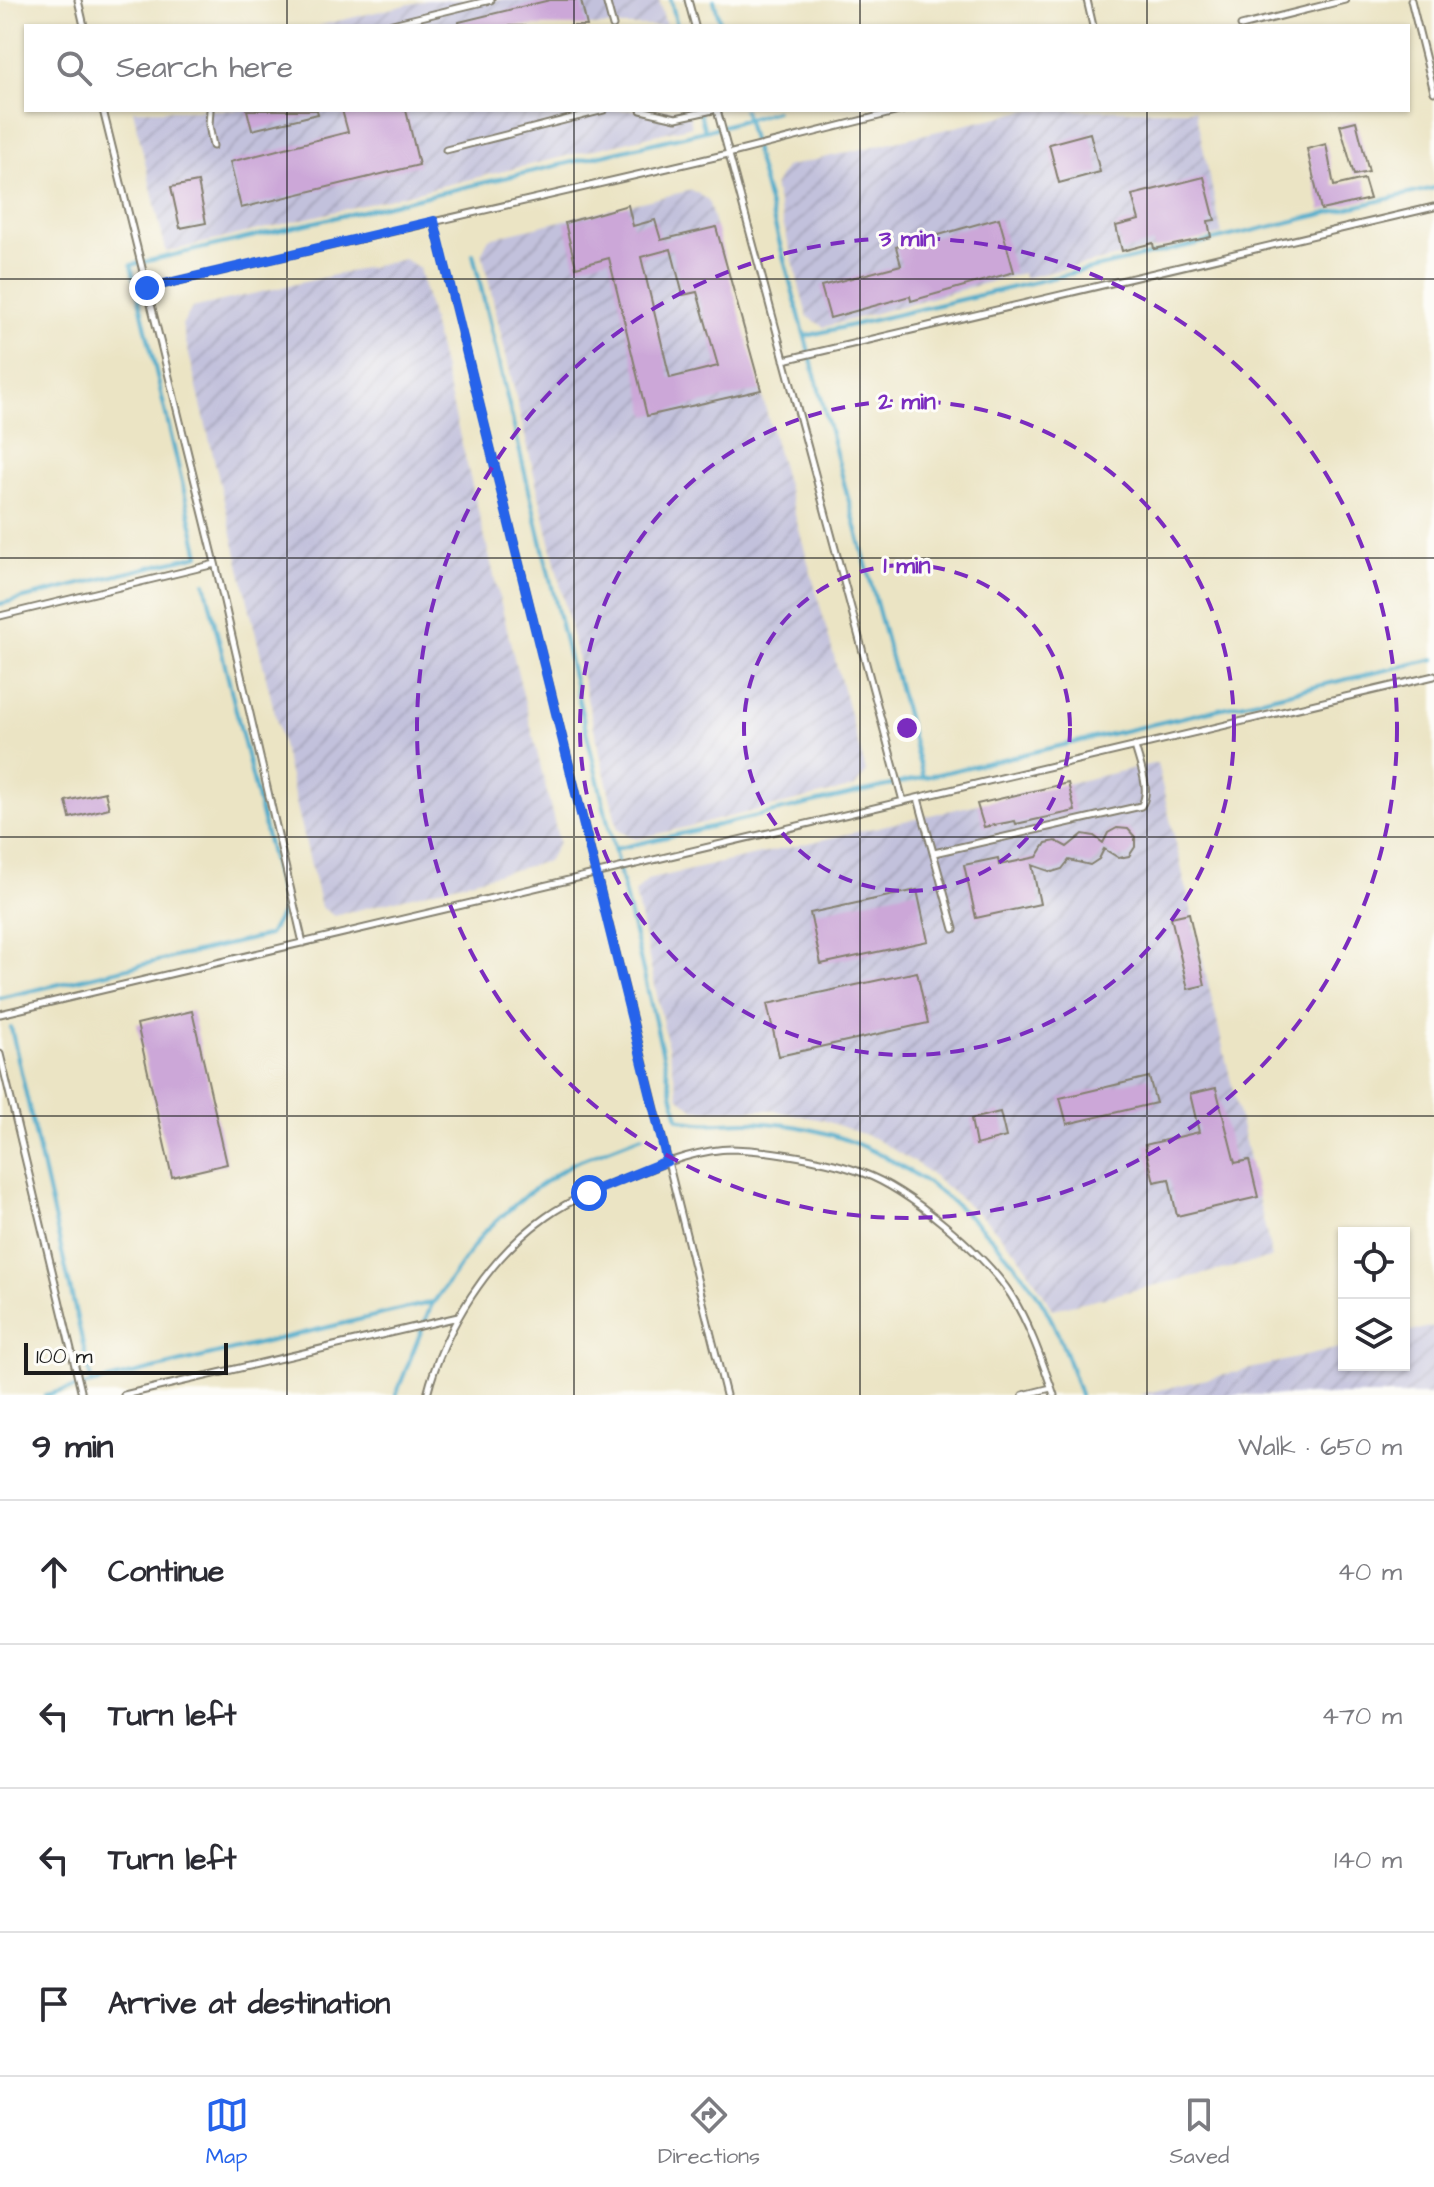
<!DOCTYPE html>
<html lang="en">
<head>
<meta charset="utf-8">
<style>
  body { margin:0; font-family:"Architects Daughter",sans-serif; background:#f2f2f3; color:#2b2b33 }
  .controls { position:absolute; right:24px; bottom:24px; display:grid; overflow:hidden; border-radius:0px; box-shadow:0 2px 6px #0004 }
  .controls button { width:72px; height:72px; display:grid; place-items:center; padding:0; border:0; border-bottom:2px solid #e1e1e2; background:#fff; color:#2b2b33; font:40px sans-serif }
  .scale { position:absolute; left:24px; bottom:20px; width:204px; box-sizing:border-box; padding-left:8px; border:4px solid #1c1c1c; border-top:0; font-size:22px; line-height:28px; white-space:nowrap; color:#1c1c1c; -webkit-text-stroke:6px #fdfcf7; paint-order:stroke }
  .stop { position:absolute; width:24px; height:24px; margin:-18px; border:6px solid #2563eb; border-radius:50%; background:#fff }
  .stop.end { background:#2563eb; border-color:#fff; box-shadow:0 2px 8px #0008 }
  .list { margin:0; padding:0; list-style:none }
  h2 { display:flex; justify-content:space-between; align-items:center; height:104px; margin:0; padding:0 32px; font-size:34px }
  h2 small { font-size:26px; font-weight:400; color:#7c7c81 }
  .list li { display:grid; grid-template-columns:52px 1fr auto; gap:24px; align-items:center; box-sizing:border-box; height:144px; padding:0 32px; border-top:2px solid #e1e1e2 }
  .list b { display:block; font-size:30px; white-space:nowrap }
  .list em { font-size:26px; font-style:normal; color:#7c7c81 }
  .icon { flex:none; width:44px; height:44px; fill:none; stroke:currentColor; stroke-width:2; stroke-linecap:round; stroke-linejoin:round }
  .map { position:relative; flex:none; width:1434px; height:1395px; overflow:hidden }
  .search { position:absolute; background:#fff; box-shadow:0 2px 6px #0004; left:24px; right:24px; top:24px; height:88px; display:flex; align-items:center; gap:20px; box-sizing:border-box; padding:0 28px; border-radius:0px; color:#7c7c81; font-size:30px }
  .sheet { height:680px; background:#fff }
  nav { display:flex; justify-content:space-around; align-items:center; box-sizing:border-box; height:112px; border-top:2px solid #e1e1e2; background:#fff; font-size:22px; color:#7c7c81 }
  nav a { display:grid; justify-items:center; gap:4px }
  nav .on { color:#2563eb }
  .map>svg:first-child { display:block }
</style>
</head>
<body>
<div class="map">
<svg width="1434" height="1395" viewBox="0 0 1434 1395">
  <defs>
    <pattern id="industrial-furrows" width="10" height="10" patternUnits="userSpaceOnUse" patternTransform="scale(2)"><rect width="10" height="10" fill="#c2c1dc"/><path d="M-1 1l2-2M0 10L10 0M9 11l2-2" fill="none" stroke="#a6a5bc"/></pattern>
  </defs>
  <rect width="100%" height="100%" fill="#fdfcf7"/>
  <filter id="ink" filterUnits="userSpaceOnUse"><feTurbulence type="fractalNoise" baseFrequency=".0125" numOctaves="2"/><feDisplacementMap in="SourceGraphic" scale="16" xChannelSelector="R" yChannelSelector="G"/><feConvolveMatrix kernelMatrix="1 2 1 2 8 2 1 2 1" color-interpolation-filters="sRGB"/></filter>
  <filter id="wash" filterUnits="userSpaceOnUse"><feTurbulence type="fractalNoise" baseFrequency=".006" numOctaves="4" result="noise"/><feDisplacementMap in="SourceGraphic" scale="32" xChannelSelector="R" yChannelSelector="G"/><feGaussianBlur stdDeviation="1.8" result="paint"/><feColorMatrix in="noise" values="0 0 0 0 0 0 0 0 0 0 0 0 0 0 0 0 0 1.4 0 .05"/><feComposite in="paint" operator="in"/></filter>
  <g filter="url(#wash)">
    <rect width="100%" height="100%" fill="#ebe4c4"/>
    <path fill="url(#industrial-furrows)" d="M427 0H659L666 26H317Z
      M133 110H688L692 126 166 252Z
      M1028 110H1195L1222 234 1024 278 1023 273 824 327 807 316 774 187 785 167Z
      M692 190 708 200 866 772 855 787 636 839 618 830 482 253 489 238Z
      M404 259 419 268 559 842 548 861 334 916 321 907 182 325 192 308Z
      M1157 763 1272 1258 1053 1309 1017 1253 988 1222 922 1167 874 1138 823 1120 770 1110H695L679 1098 635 893 647 880Z
      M1434 1326V1395H1138L1344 1347V1365H1404V1333Z"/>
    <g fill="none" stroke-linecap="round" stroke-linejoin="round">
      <path stroke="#4baaca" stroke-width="4" d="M671 0 677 26
        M714 0 721 26
        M699 110 705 131
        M744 110 923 777
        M473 254 678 1118C701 1128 726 1121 750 1122 766 1123 783 1124 799 1127 891 1143 975 1210 1030 1284 1054 1316 1068 1358 1080 1395
        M806 336 1434 188
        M0 604 199 555 131 265 705 131 776 111
        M615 849 1434 659
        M0 998 269 935 284 908 205 583
        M11 1028 92 1384
        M45 1395 433 1302
        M396 1395 431 1306 484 1232 527 1194 573 1163 642 1136"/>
    </g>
    <g id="blocks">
      <path fill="#cca7d8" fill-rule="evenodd" d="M550 0H581L587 26H459V22Z
        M247 110H317L318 114 252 130Z
        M342 110H406L419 165 241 208 230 162 348 132Z
        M1356 121 1369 172 1354 175 1340 125Z
        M1090 133 1100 172 1059 183 1049 144Z
        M1326 144 1334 186 1364 179 1370 199 1321 210 1307 149Z
        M1204 177 1215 220 1208 221 1211 237 1154 249 1153 243 1122 251 1116 226 1139 220 1132 195Z
        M198 182 206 223 180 228 171 187Z
        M628 205 633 226 655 220 661 240 716 227 761 390 647 416 609 258 576 267 565 223ZM671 249 683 295 697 292 718 366 670 378 641 257Z
        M999 218 1014 272 911 301 910 296 830 318 821 286 901 265 896 247Z
        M1068 783 1075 811 1016 824 1015 821 984 827 977 804Z
        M105 792 109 808 70 818 66 801Z
        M1117 828 1128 829 1135 837V847L1129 856 1119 858 1104 849 1099 859 1090 865 1069 860 1062 869 1052 872 1032 865 1040 904 976 918 964 865 998 858 999 865 1037 857 1046 843 1056 841 1067 847 1083 834 1094 836 1103 843 1108 833Z
        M917 890 928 941 821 964 810 913Z
        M1189 913 1205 985 1188 989 1171 917Z
        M917 972 928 1023 779 1056 767 1004Z
        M192 1011 227 1164 172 1177 137 1024Z
        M1149 1077 1156 1103 1067 1124 1060 1098Z
        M1216 1088 1235 1163 1249 1160 1258 1197 1177 1216 1169 1179 1154 1182 1145 1145 1199 1132 1190 1094Z
        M1000 1112 1006 1137 976 1145 971 1119Z"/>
    </g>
  </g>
  <g filter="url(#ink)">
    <use href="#blocks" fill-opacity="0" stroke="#848070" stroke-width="2"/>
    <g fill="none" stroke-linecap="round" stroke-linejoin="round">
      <defs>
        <path id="lane" d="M78 0 84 26
          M606 0 613 26
          M688 0 695 26
          M1087 0 1093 26
          M1411 0 1434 92
          M384 26 491 0
          M1241 26 1345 0
          M103 110 217 571 303 943
          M210 110 209 125 213 146
          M641 110 676 118 713 110
          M717 110 903 801
          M446 150 604 110
          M434 221 726 1395
          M147 288 728 154 903 110
          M784 360 1434 207
          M0 616 215 564
          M918 798 954 929
          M934 853 1141 806C1152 791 1139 763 1135 746
          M0 1014 1434 676
          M0 1054 82 1395
          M124 1395 458 1317
          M427 1395C444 1328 489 1257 546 1217 574 1197 607 1185 639 1173 665 1162 704 1149 732 1149 769 1150 829 1160 863 1173 909 1190 984 1253 1011 1295 1030 1325 1042 1361 1054 1395
          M1023 1395 1051 1388"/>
      </defs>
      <use href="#lane" stroke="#848070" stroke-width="9"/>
      <use href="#lane" stroke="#fff" stroke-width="5"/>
    </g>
  </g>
  <g fill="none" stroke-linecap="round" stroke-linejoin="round" filter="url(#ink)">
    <path stroke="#2563eb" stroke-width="10" d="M147 288 434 221 667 1161 589 1193"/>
  </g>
  <path fill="none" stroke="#1c1c1c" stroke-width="2" stroke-opacity="0.55" d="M287 0V26M574 0V26M860 0V26M1147 0V26M287 110V1395M574 110V1395M860 110V1395M1147 110V1395M0 279H1434M0 558H1434M0 837H1434M0 1116H1434"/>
  <g fill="none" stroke="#7b2cbf" stroke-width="4" stroke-dasharray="14 10">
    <circle cx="907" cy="728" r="163"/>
    <circle cx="907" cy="728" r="327"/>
    <circle cx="907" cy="728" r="490"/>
  </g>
  <circle cx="907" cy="728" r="12" fill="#7b2cbf" stroke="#fdfcf7" stroke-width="4"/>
  <g font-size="24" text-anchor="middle" font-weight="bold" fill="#7b2cbf" stroke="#fdfcf7" stroke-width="6" stroke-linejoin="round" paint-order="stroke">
    <text x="907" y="246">3 min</text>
    <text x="907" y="409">2 min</text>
    <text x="907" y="573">1 min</text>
  </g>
</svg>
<div class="controls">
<button><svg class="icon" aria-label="locate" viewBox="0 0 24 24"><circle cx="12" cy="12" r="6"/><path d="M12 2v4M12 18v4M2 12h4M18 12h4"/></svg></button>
<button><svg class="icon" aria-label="layers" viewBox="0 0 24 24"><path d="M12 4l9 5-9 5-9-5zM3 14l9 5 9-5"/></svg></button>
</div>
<div class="scale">100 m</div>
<div class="stop" style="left:589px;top:1193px"></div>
<div class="stop end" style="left:147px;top:288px"></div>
<div class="search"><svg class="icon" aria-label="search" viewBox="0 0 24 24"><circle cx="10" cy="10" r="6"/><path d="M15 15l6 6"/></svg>Search here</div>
</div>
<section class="sheet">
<h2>9 min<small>Walk · 650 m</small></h2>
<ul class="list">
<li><svg class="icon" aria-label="ahead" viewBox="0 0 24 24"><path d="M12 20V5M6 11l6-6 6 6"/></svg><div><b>Continue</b></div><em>40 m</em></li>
<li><svg class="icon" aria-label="left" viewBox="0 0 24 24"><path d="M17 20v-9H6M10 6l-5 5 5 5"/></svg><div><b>Turn left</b></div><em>470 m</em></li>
<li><svg class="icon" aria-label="left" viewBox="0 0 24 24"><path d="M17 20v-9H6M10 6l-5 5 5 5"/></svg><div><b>Turn left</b></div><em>140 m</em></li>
<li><svg class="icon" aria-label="arrive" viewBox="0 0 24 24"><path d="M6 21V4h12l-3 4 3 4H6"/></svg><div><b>Arrive at destination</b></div></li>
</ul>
</section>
<nav>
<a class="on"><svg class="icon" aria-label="map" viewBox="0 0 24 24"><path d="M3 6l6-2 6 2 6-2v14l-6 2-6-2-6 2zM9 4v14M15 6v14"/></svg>Map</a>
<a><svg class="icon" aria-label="directions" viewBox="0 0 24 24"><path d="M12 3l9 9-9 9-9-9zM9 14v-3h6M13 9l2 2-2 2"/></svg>Directions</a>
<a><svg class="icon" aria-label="saved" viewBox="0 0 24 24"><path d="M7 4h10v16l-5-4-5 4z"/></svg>Saved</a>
</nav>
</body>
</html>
